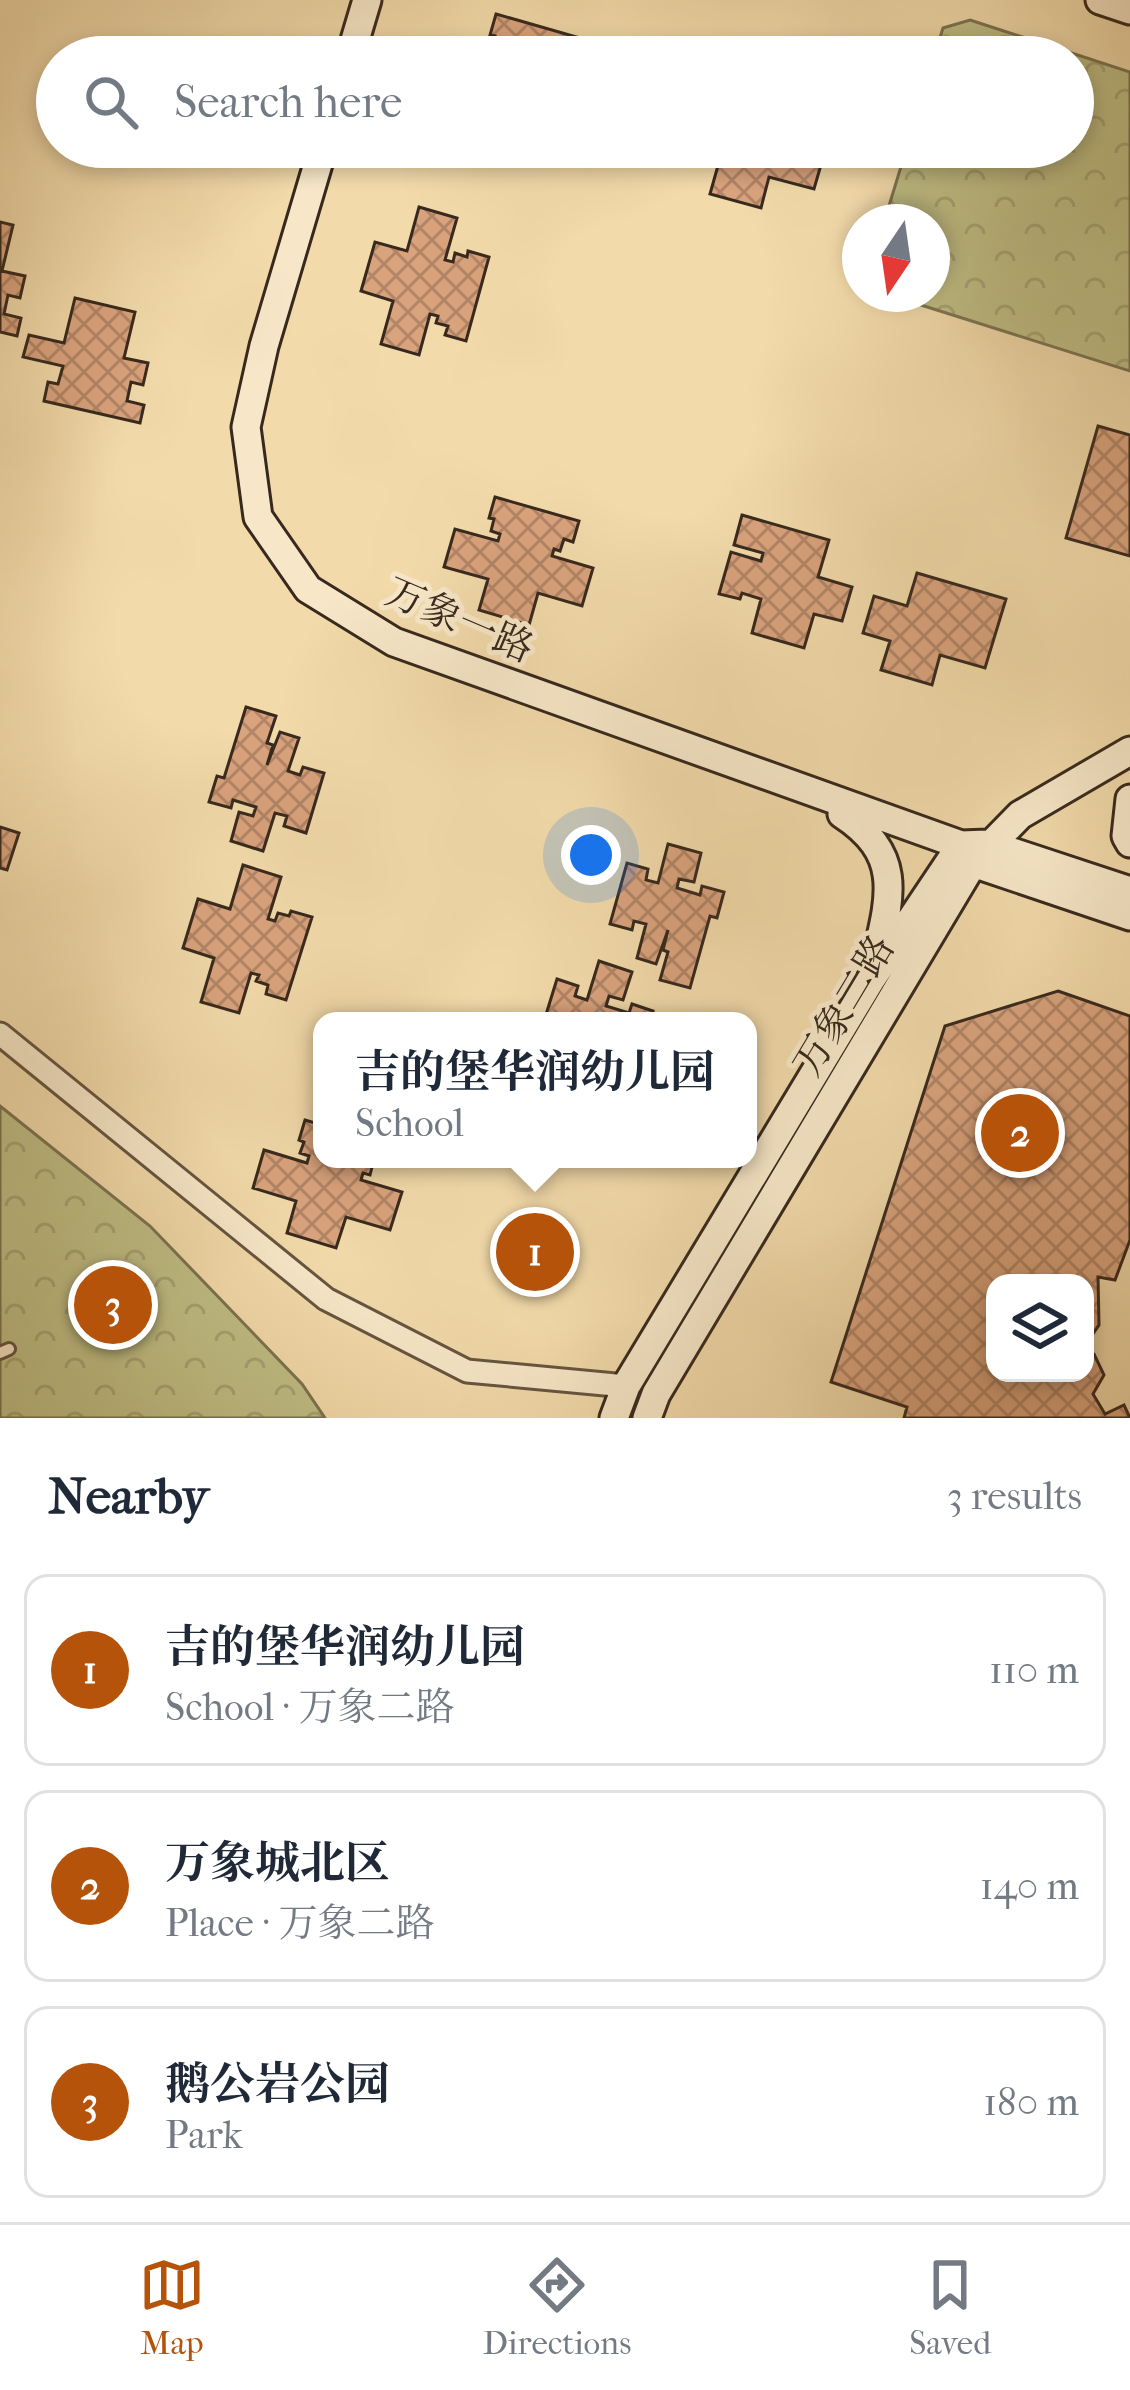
<!DOCTYPE html>
<html lang="en">
<head>
<meta charset="utf-8">
<style>
  body { margin:0; font-family:"IM FELL French Canon","Noto Serif SC",serif; background:#f6f6f7; color:#1f2937 }
  .controls { position:absolute; right:36px; bottom:36px; display:grid; overflow:hidden; border-radius:24px; box-shadow:0 6px 18px #0003 }
  .controls button { width:108px; height:108px; display:grid; place-items:center; padding:0; border:0; border-bottom:3px solid #e0e1e3; background:#fff; color:#1f2937; font:60px sans-serif }
  .compass { position:absolute; left:842px; top:204px; width:108px; height:108px; border-radius:50%; background:#fff; box-shadow:0 6px 18px #0003; rotate:193deg }
  .you { position:absolute; left:591px; top:855px; width:42px; height:42px; margin:-30px; border:9px solid #fff; border-radius:50%; background:#1a73e8; box-shadow:0 0 0 18px #1a73e833 }
  .badge { display:grid; place-items:center; width:78px; height:78px; border-radius:50%; background:#b45309; color:#fff; font-size:39px; font-weight:700 }
  .pin { position:absolute; translate:-50% -50%; border:6px solid #fff; box-shadow:0 3px 12px #0006 }
  .popup { position:absolute; left:313px; top:1012px; width:444px; height:156px; box-sizing:border-box; display:grid; place-content:center; border-radius:24px; background:#fff; filter:drop-shadow(0 3px 9px #0005); font-size:39px; white-space:nowrap; color:#747a83 }
  .popup b { font-size:45px; color:#1f2937 }
  .popup::after { content:''; position:absolute; left:50%; top:100%; margin-left:-24px; border:24px solid transparent; border-top-color:#fff }
  .list { margin:0; padding:0; list-style:none }
  h2 { display:flex; justify-content:space-between; align-items:center; height:156px; margin:0; padding:0 48px; font-size:51px }
  h2 small { font-size:39px; font-weight:400; color:#747a83 }
  .list li { display:grid; grid-template-columns:78px 1fr auto; gap:36px; align-items:center; box-sizing:border-box; height:192px; margin:0 24px 24px; padding:0 24px; border:3px solid #e0e1e3; border-radius:24px }
  .list b { display:block; font-size:45px; white-space:nowrap }
  .list p { margin:0; font-size:39px; white-space:nowrap; color:#747a83 }
  .list em { font-size:39px; font-style:normal; color:#747a83 }
  .icon { flex:none; width:66px; height:66px; fill:none; stroke:currentColor; stroke-width:2; stroke-linecap:round; stroke-linejoin:round }
  .map { position:relative; flex:none; width:1130px; height:1418px; overflow:hidden }
  .search { position:absolute; background:#fff; box-shadow:0 6px 18px #0003; left:36px; right:36px; top:36px; height:132px; display:flex; align-items:center; gap:30px; box-sizing:border-box; padding:0 42px; border-radius:66px; color:#747a83; font-size:45px }
  .sheet { height:804px; background:#fff }
  nav { display:flex; justify-content:space-around; align-items:center; box-sizing:border-box; height:168px; border-top:3px solid #e0e1e3; background:#fff; font-size:33px; color:#747a83 }
  nav a { display:grid; justify-items:center; gap:6px }
  nav .on { color:#b45309 }
  .map>svg:first-child { display:block }
</style>
</head>
<body>
<div class="map">
<svg width="1130" height="1418" viewBox="0 0 1130 1418">
  <defs>
    <pattern id="park-crowns" width="20" height="18" patternUnits="userSpaceOnUse" patternTransform="scale(3)"><rect width="20" height="18" fill="#bfbe85"/><path d="M2 6a3 3 0 1 1 6 0M12 15a3 3 0 1 1 6 0" fill="none" stroke="#a5a372"/></pattern>
    <pattern id="building-cross-hatch" width="8" height="8" patternUnits="userSpaceOnUse" patternTransform="scale(3)"><rect width="8" height="8" fill="#d9a37d"/><path d="M0 0l8 8M0 8l8-8" fill="none" stroke="#b18566"/></pattern>
  </defs>
  <rect width="100%" height="100%" fill="#f2daaa"/>
  <filter id="stains"><feTurbulence type="fractalNoise" baseFrequency=".00167" numOctaves="4"/><feColorMatrix values="0 0 0 0 .2 0 0 0 0 .09 0 0 0 0 .02 0 0 0 .5 -.17"/></filter>
  <radialGradient id="worn" r=".72"><stop offset=".6" stop-color="#630" stop-opacity="0"/><stop offset="1" stop-color="#630" stop-opacity=".3"/></radialGradient>
  <path fill="url(#park-crowns)" stroke="#7b7451" stroke-width="3" d="M970 20 1130 72V371L886 294H932V222H884L907 147H1073V57H934L943 28Z
    M0 1106 150 1226 302 1384 325 1418H0Z"/>
  <path fill="url(#building-cross-hatch)" stroke="#37291d" stroke-width="3" d="M496 14 580 38 574 57H499L501 51 492 48 495 36 490 35Z
    M677 147H810L825 151 814 189 769 177 761 208 710 194 719 162Z
    M419 207 457 218 445 260 453 262 455 253 467 257 468 251 489 257 466 341 445 335 448 326 436 323 438 316 430 314 419 355 381 344 393 301 361 291 375 242 407 251Z
    M0 222 13 225 2 271 25 276 20 298 8 295 4 314 21 318 17 336 0 332Z
    M75 298 135 312 124 358 148 363 143 385 131 382 127 401 144 405 140 423 44 401 48 382 58 384 63 366 23 357 29 335 64 343Z
    M1098 426 1130 435V556L1066 538Z
    M495 497 579 521 573 542 564 539 560 551 554 549 552 556 593 568 582 606 538 593 529 625 479 610 488 579 444 567 455 529 498 541 500 534 491 531 494 519 489 518Z
    M742 515 829 540 818 577 852 587 842 621 814 614 804 648 752 633 761 599 742 593 740 599 719 594 731 552 761 561 763 553 734 545Z
    M917 573 1006 599 985 668 940 655 932 685 881 670 890 641 863 633 874 596 907 606Z
    M246 707 276 716 267 743 273 745 267 765 280 732 299 738 288 771 300 775 303 767 324 773 306 833 284 826 287 816 275 813 263 851 231 841 239 812 253 816 256 807 233 800 231 808 209 802 217 776 224 778Z
    M0 827 19 833 7 870 0 868Z
    M668 844 701 853 694 882 679 879 677 888 700 895 702 886 724 892 717 918 710 916 690 988 660 980 668 952 663 950 668 930 656 964 637 958 646 924 634 921 632 930 610 924 627 863 648 869 646 880 658 883Z
    M243 865 281 877 268 919 275 921 278 913 289 916 291 911 312 917 286 1000 266 994 268 985 256 981 259 975 251 973 239 1013 201 1002 214 958 183 948 198 899 230 909Z
    M599 961 632 972 623 1000 609 996 606 1006 629 1013 632 1004 653 1011 650 1021H544L557 979 578 986 575 996 587 1000Z
    M1058 991 1130 1016V1240L1115 1280 1098 1277 1099 1325 1088 1341 1085 1283H995V1373H1085V1352L1094 1354 1104 1375 1093 1394 1105 1414 1124 1405 1130 1418H904L907 1407 831 1382 945 1026Z
    M305 1120 322 1125V1159H384L382 1166 373 1163 370 1175 363 1173 361 1180 402 1192 390 1230 346 1217 336 1248 287 1233 296 1201 253 1188 264 1150 307 1163 309 1156 300 1153 304 1142 299 1140Z"/>
  <g fill="none" stroke-linecap="round" stroke-linejoin="round">
    <defs>
      <path id="lane" d="M0 1353 9 1349"/>
      <path id="street" d="M0 1034 326 1299 467 1371 626 1386"/>
      <path id="secondary" d="M1100 0 1130 10
        M350 57 367 0
        M323 147 264 346 246 427 258 517 308 589 394 642 961 845 988 844 1130 891
        M1130 799 1126 836 1130 843
        M842 814C903 854 891 895 876 959
        M966 853 973 863 1130 916
        M614 1418 626 1386 870 981 961 845
        M647 1418 656 1394 973 863 1020 815 1130 751"/>
    </defs>
    <use href="#lane" stroke="#665540" stroke-width="16"/>
    <use href="#street" stroke="#665540" stroke-width="27"/>
    <use href="#secondary" stroke="#37291d" stroke-width="33"/>
    <use href="#lane" stroke="#f7e7c8" stroke-width="10"/>
    <use href="#street" stroke="#f7e7c8" stroke-width="21"/>
    <use href="#secondary" stroke="#f7e7c8" stroke-width="27"/>
  </g>
  <g text-anchor="middle" stroke-width="10" stroke-linejoin="round" paint-order="stroke">
    <g font-size="39" fill="#37291d" stroke="#f7e7c8">
      <text transform="translate(460 619) rotate(23)" y="14">万象一路</text>
      <text transform="translate(843 1005) rotate(-59)" y="14">万象二路</text>
    </g>
  </g>
  <rect width="100%" height="100%" filter="url(#stains)"/>
  <rect width="100%" height="100%" fill="url(#worn)"/>
</svg>
<div class="controls">
<button><svg class="icon" aria-label="layers" viewBox="0 0 24 24"><path d="M12 4l9 5-9 5-9-5zM3 14l9 5 9-5"/></svg></button>
</div>
<svg class="compass" viewBox="-18 -18 36 36"><path d="M0-13l5 13h-10z" fill="#e53935"/><path d="M0 13l5-13h-10z" fill="#747a83"/></svg>
<div class="you"></div>
<div class="pin badge" style="left:535px;top:1252px">1</div>
<div class="popup"><b>吉的堡华润幼儿园</b>School</div>
<div class="pin badge" style="left:1020px;top:1133px">2</div>
<div class="pin badge" style="left:113px;top:1305px">3</div>
<div class="search"><svg class="icon" aria-label="search" viewBox="0 0 24 24"><circle cx="10" cy="10" r="6"/><path d="M15 15l6 6"/></svg>Search here</div>
</div>
<section class="sheet">
<h2>Nearby<small>3 results</small></h2>
<ul class="list">
<li><span class="badge">1</span><div><b>吉的堡华润幼儿园</b><p>School · 万象二路</p></div><em>110 m</em></li>
<li><span class="badge">2</span><div><b>万象城北区</b><p>Place · 万象二路</p></div><em>140 m</em></li>
<li><span class="badge">3</span><div><b>鹅公岩公园</b><p>Park</p></div><em>180 m</em></li>
</ul>
</section>
<nav>
<a class="on"><svg class="icon" aria-label="map" viewBox="0 0 24 24"><path d="M3 6l6-2 6 2 6-2v14l-6 2-6-2-6 2zM9 4v14M15 6v14"/></svg>Map</a>
<a><svg class="icon" aria-label="directions" viewBox="0 0 24 24"><path d="M12 3l9 9-9 9-9-9zM9 14v-3h6M13 9l2 2-2 2"/></svg>Directions</a>
<a><svg class="icon" aria-label="saved" viewBox="0 0 24 24"><path d="M7 4h10v16l-5-4-5 4z"/></svg>Saved</a>
</nav>
</body>
</html>
